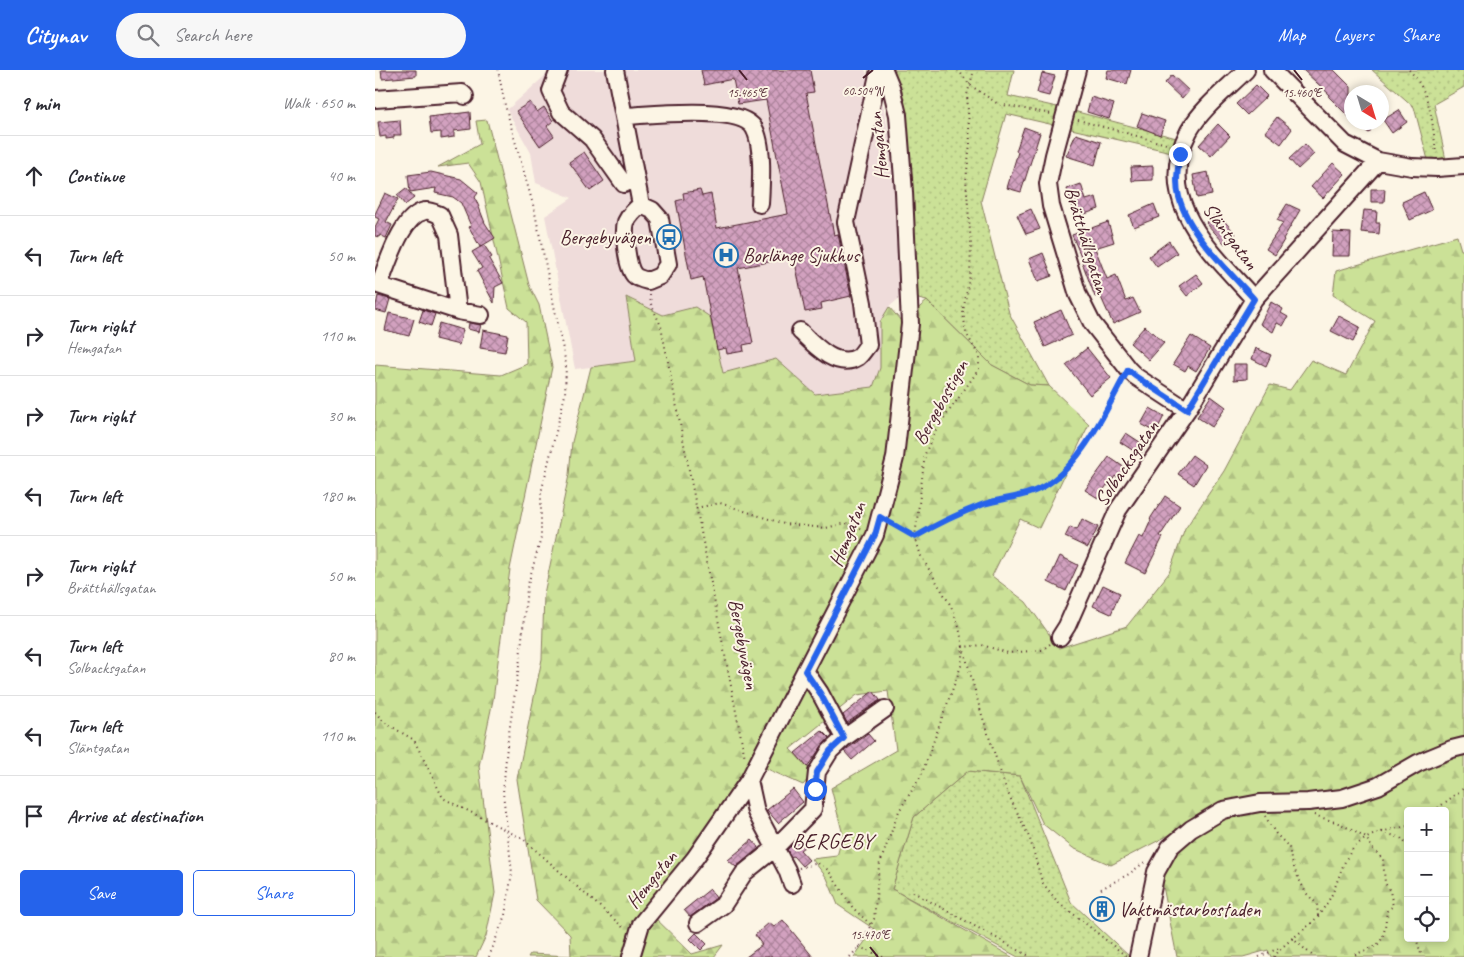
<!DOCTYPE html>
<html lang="en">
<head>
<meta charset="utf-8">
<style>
  body { margin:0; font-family:Caveat,sans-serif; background:#f7f7f7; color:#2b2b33 }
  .controls { position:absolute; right:15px; bottom:15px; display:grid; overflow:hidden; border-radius:5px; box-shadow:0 2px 8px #0003 }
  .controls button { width:45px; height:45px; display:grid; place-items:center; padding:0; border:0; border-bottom:1px solid #e1e1e2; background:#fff; color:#2b2b33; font:25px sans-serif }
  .compass { position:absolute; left:969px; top:15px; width:45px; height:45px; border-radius:50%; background:#fff; box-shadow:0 2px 8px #0003; rotate:142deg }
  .stop { position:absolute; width:15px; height:15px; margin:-11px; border:4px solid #2563eb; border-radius:50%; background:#fff }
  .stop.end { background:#2563eb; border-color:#fff; box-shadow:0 1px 5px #0008 }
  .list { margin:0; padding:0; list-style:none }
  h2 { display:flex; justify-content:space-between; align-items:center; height:65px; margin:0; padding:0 20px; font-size:21px }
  h2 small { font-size:16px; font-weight:400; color:#7c7c81 }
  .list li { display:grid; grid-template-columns:32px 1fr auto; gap:15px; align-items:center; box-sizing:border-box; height:80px; padding:0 20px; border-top:1px solid #e1e1e2 }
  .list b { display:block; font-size:19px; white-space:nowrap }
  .list p { margin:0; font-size:16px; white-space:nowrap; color:#7c7c81 }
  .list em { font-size:16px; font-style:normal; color:#7c7c81 }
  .actions { display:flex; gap:10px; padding:15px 20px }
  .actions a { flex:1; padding:11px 0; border:1px solid #2563eb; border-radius:5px; text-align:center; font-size:18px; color:#2563eb }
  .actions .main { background:#2563eb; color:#fff }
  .icon { flex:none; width:28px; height:28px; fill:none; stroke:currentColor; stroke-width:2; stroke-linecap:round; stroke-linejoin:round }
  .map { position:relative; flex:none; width:1089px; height:887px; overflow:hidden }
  header { display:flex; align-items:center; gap:30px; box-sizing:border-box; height:70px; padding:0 25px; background:#2563eb; color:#fff }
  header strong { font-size:24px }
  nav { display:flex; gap:28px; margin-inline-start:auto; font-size:18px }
  .search { width:350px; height:45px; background:#f7f7f7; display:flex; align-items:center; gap:12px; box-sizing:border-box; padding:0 18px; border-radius:28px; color:#7c7c81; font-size:19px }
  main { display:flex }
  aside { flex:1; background:#fff }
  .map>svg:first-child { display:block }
</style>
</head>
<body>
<header>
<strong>Citynav</strong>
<div class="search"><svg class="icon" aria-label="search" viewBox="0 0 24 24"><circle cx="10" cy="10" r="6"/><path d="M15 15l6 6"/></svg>Search here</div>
<nav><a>Map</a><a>Layers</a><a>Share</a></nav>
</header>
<main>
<aside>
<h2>9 min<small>Walk · 650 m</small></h2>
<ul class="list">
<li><svg class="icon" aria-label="ahead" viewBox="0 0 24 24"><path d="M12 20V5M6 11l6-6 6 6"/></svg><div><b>Continue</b></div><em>40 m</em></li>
<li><svg class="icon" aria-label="left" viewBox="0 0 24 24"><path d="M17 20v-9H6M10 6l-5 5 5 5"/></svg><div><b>Turn left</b></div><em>50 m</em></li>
<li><svg class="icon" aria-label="right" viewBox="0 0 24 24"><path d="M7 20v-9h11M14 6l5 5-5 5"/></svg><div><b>Turn right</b><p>Hemgatan</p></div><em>110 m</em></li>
<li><svg class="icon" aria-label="right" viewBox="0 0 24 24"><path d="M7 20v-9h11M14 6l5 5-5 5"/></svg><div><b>Turn right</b></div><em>30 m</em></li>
<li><svg class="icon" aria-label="left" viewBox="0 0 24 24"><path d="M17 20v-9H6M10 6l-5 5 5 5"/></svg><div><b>Turn left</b></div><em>180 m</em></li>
<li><svg class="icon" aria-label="right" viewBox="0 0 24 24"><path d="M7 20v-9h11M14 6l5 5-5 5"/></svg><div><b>Turn right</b><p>Brätthällsgatan</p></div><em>50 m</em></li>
<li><svg class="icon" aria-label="left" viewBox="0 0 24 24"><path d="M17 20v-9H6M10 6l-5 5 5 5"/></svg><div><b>Turn left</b><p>Solbacksgatan</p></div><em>80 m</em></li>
<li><svg class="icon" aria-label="left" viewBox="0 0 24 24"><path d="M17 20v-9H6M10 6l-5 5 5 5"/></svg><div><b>Turn left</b><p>Släntgatan</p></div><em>110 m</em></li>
<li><svg class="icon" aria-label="arrive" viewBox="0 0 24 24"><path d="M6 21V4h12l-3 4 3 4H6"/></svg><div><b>Arrive at destination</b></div></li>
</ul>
<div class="actions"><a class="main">Save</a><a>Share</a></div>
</aside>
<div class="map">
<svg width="1089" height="887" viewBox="0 0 1089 887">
  <defs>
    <pattern id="grass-dots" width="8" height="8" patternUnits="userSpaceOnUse" patternTransform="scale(1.25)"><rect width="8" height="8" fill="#cbe197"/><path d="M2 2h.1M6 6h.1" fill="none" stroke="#b0c182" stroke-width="1.8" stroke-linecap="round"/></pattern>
    <pattern id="forest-firs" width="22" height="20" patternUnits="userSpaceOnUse" patternTransform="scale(1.25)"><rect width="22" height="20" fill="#cbe197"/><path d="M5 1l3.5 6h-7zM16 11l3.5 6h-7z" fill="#b0c182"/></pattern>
    <pattern id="building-cross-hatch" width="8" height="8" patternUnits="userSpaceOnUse" patternTransform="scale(1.25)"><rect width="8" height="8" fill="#d2a1bf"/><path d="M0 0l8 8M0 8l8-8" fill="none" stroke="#ac839b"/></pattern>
  </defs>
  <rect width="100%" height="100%" fill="#fcf5e5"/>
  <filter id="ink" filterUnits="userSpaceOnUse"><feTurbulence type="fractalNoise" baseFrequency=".02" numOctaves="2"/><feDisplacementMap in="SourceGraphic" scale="10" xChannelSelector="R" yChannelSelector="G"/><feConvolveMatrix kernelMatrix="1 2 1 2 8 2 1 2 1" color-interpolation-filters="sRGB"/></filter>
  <g filter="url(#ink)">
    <path fill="#efdcda" d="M170 0H490L508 34 520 96 528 225 514 237 505 252V298L498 317 440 324 401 289 348 303 320 237 288 245 252 227 261 291 200 299 170 146 197 128 161 113 156 83 132 40 173 3Z"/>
    <path fill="url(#grass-dots)" stroke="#8a8061" d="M514 0H639L633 26 691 39 813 71 805 84 631 44 606 131 634 243 674 316 655 315 617 295 552 231 539 228Z
      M997 0H1089V17L1059 34 1071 90H1053L1039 37Z
      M593 701 645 706 696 832 755 887H643L517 819 539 747Z"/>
    <path fill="url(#forest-firs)" stroke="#8a8061" fill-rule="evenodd" d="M112 50 154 215 164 235 177 297 135 499 118 630 104 696 120 823 111 866 101 887H0V295L126 305 152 294 151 252 134 238 106 112 93 93 63 97 105 74 101 51Z
      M1082 166 1086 180H1089V887H896L893 880 868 887H802L786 806 798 763 736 795 698 778 668 754 645 706 593 701 539 747 517 819 637 887H479L499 859 463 835 452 808 437 789 462 786 468 765 456 718 521 680 513 621 482 625 415 679 438 703 428 715 379 693 272 840 317 884 348 875 339 887H153L155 884 196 886 195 865 161 830 142 709 167 589 169 524 194 405 197 372 216 297 261 291 251 227 288 245 320 237 335 247 348 303 401 289 440 324 498 317 505 298V252L514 237 527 252 552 231 617 295 655 315 674 316 714 354 664 458 645 449 617 506 651 532 684 578 752 556 794 503 810 459 849 401 895 315 915 320 936 290 971 305 1000 251 958 225 961 201ZM1033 741H1070V868H1033Z"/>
    <path fill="url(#building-cross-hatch)" stroke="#4a1f2b" d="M6 0H41V6L7 9Z
      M326 0H435L439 22 431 23 459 165 463 164 476 226 446 233 447 239 430 242 419 187 363 198 378 273 368 275 369 281 352 284 351 278 342 280 328 207 316 210 301 131 309 129 308 123 325 120 327 126 336 124 342 158 413 144 391 30 363 34 358 9 329 15Z
      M733 0H756L752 14 731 8Z
      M928 0H959L976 17V49L954 27 955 25Z
      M667 3 680 6 674 26 662 23Z
      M797 5 814 21 807 29 790 13Z
      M881 15 892 26 872 45 861 34Z
      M716 27 739 34 734 49 712 42Z
      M155 32 162 42 169 37 178 51 172 56 179 66 165 76 141 41Z
      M1024 40 1032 52 1017 63 1008 50Z
      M95 42 96 59 79 61V67L66 69V62L56 63 54 47Z
      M767 43 790 51 785 65 762 56Z
      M902 47 917 59 906 74 890 62Z
      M25 50 26 65H19V68L11 69V66L5 67 3 52Z
      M978 52H1000L994 63Z
      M843 54 855 66 836 86 824 75Z
      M649 57 665 63 646 122 632 118 643 82 641 81Z
      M701 64 726 72 720 95 691 86Z
      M930 74 939 84 923 99 914 89Z
      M209 82 229 111 215 121 194 92Z
      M958 93 970 104 948 128 936 117Z
      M778 96V110L757 111 756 97Z
      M56 102 86 109 103 123 100 127 110 153 120 168 105 177 94 157 96 156 86 133 78 127 60 123 61 118 35 122 33 105Z
      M833 102 837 125 822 128 818 105Z
      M706 114 711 130 721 127 724 139 701 147 692 119Z
      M31 118 39 128 30 135 22 125Z
      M996 119H1010L1009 132H996Z
      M1049 122 1057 140 1035 150 1027 132Z
      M10 123 23 129 11 152 17 155 11 168 5 165 4 167 0 166V157L4 149 0 147V144Z
      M779 134 784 147 759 157 754 145Z
      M912 134 925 140 908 169 909 170 900 185 891 179 908 153 902 150Z
      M656 139 665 159 651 164 642 145Z
      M989 140 1002 141 1001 153H1005L1004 164 986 162Z
      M842 143 861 164 850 174 831 153Z
      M733 152 739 172 720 178 732 209 741 205 751 231 758 228 765 242 738 254 725 225 720 227 707 192 708 191 697 165Z
      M958 162 976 163 975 186H957Z
      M794 171 802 183 782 197 774 186Z
      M109 175 117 187 114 189 128 213 120 217 119 233 102 201 107 198 97 182Z
      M668 183 677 206 663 211 654 189Z
      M821 204 828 213 812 226 804 216Z
      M3 226 15 229 11 243 0 240Z
      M896 232 908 239 906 243 913 247 908 256 902 253 898 262 885 254Z
      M48 240 60 244 56 256 44 252Z
      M686 240 697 265 670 277 659 252Z
      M14 243 39 249 34 266 10 260Z
      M964 246 985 257 978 272 956 261Z
      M64 253 88 260 84 275 60 269Z
      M94 253 106 255 104 262 93 259Z
      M770 256 789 273 774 290 755 273Z
      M108 260 133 265 130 282 105 278Z
      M816 266 835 278 821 301 813 296 810 301 798 294Z
      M712 278 736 308 715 325 691 295Z
      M881 278 896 285 891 296 877 289Z
      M859 294H872V309L859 310Z
      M836 326 851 337 837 357 822 347Z
      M775 338 789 346 781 362 766 354Z
      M751 363 771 376 765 385 745 372Z
      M817 385 831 395 819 415 803 404Z
      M734 387 750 398 743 408 740 406 734 416 732 415 723 428 710 420Z
      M790 426 805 436 785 466 788 467 770 503 750 493 764 466 768 468 776 450 775 449Z
      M707 449 723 457 713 478 690 467 695 457 702 460Z
      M685 486 703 495 691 521 673 512Z
      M728 515 745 523 736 544 718 536Z
      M498 621 505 630 472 653 468 645Z
      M447 661 454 668 447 676 432 697 420 683Z
      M493 664 499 671 477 690 469 681Z
      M418 719 428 732 403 753 392 740Z
      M423 769 429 777 425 780 434 790 427 796 418 786 416 787 412 780Z
      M377 770 384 778 361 797 353 790Z
      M335 819 341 828 315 847 309 840Z
      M729 827 738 834 726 851 716 844Z
      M408 850 438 887H371L387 875 380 865 394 853 399 857Z
      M321 863 332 874 326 880 315 869Z"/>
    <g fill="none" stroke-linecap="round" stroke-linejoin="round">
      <defs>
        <path id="minor" d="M184 0 176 21 186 42 217 69 249 114 260 108
          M240 0 266 135
          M702 0 679 85 673 114 676 136 703 225 717 253 753 299 760 306 812 340
          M871 0C852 19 827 38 814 61 777 131 836 181 879 229
          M897 0 970 74 1003 91 1037 97 1062 98 1089 96
          M0 29 87 23 90 26
          M249 46C275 45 365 34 379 58 389 75 386 115 385 134
          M266 135 277 140 285 149 293 194 285 206 273 211C269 210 262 208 259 205 252 197 248 162 251 152 255 144 259 140 266 135Z
          M0 214 83 241 106 245
          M4 215C13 194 26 145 50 141 54 140 60 143 65 145L74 165 83 241
          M425 261C439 275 462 300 483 287 487 284 490 278 493 275L488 233 471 152 504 0
          M685 567 692 556 743 440 812 340 879 229 1003 91
          M430 601 445 623 469 668
          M374 710 381 742 412 800 417 814
          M323 853 348 835 369 803 400 778 438 739 442 702 455 681 469 668 510 639
          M256 887 266 854 320 788 374 710 500 465 520 388 535 254 529 122 523 45 516 17 509 0
          M763 887 781 802 795 777 816 759 848 740 885 733 933 732 967 728 1003 716 1043 693 1077 679 1089 676"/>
      </defs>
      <use href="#minor" stroke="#4a1f2b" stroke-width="20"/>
      <path stroke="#4a1f2b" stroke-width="2" stroke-dasharray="1 4" stroke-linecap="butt" d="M583 0 595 15 623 34 677 44
        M1034 0C1056 22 1058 55 1061 84
        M703 50 795 75
        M275 224 276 234 286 256 370 688
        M321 438 345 433 409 454 451 458 471 453 488 460
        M518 454 540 467C562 454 585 443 609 434 627 428 647 428 664 419 706 398 725 350 746 311
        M675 574 667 580 633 583 607 575 588 577 605 639 631 719 655 769 667 812 682 831 751 886
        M0 642 9 652 39 670 68 728 148 769 250 859
        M1059 741 1089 718
        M939 745 966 754 991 768 998 779 1008 789 1010 813 1015 821 1018 836 1012 841C1010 852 1011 867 1002 875 997 879 985 881 977 887
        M890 746 901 764 914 777 916 789 921 803 931 823 942 834 943 846
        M1007 762 1026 768 1033 776
        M424 798 443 793 453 800 478 838 496 855
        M726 819 754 804 771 791
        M538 822 656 887
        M917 868 939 887
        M1041 868 1047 887
        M484 877 508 887
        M114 887 130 845 137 803 128 723 132 676 145 589 152 518 166 468V423L190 325 191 294 159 138 130 35 123 0
        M475 887 484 877 499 849 504 796 524 741 546 706 586 596 588 577 584 557 576 536 546 486 540 467 550 384 560 361 604 299V286L591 263 588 241 595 205 596 174 591 110 595 73 592 25 599 0
        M884 887 904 878
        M899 887C911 870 932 860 944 845 949 838 955 829 958 822 967 801 970 779 992 768 1004 761 1019 759 1033 756"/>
      <use href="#minor" stroke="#fcf5e5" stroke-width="16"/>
    </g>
  </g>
  <g fill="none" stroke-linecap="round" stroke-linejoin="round" filter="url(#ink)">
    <path stroke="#2563eb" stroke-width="6" d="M440 719 442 702 455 681 469 668 445 623 430 601 500 465 505 447 540 467C562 454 585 443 609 434 627 428 646 428 664 419 706 399 731 339 753 300L760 306 812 340 879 229C854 201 813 163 804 127 800 112 803 98 805 84"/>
  </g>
  <path fill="none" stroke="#4a1f2b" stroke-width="2" d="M364 0 372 10M919 0 927 10M488 8 498 0M495 877 503 887"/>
  <defs>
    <symbol id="bus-ring" viewBox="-11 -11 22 22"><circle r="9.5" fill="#fcf5e5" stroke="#1f6fb2" stroke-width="1.5"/><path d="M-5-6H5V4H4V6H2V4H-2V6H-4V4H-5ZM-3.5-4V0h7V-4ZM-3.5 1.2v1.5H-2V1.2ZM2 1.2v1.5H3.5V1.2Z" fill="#1f6fb2"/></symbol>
    <symbol id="hospital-ring" viewBox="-11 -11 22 22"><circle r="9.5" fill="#fcf5e5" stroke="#1f6fb2" stroke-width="1.5"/><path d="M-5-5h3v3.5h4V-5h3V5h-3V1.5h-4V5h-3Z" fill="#1f6fb2"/></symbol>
    <symbol id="building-ring" viewBox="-11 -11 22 22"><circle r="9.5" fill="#fcf5e5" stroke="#1f6fb2" stroke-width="1.5"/><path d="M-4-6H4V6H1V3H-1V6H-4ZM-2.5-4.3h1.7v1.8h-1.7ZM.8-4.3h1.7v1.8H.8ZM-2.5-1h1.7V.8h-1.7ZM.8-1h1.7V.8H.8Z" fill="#1f6fb2"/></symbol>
  </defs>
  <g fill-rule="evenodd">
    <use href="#bus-ring" x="280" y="153" width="28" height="28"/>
    <use href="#hospital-ring" x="337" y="171" width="28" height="28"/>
    <use href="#building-ring" x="713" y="825" width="28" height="28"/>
  </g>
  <g text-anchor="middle" stroke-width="4" stroke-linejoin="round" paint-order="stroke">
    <g font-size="20" fill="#4a1f2b" stroke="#fcf5e5">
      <text transform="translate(503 76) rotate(-96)" y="7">Hemgatan</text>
      <text transform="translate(856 166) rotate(53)" y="7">Släntgatan</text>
      <text transform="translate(712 170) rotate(73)" y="7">Brätthällsgatan</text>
      <text transform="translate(565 332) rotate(-61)" y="7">Bergebostigen</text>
      <text transform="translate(751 393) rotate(-56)" y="7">Solbacksgatan</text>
      <text transform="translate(472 464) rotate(-68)" y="7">Hemgatan</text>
      <text transform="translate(369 574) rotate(79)" y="7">Bergebyvägen</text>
      <text transform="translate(276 809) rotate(-51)" y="7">Hemgatan</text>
    </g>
    <g font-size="20" fill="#4a1f2b" stroke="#fcf5e5" text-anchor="start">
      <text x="276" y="174" text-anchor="end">Bergebyvägen</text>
      <text x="368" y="192">Borlänge Sjukhus</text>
      <text x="744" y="846">Vaktmästarbostaden</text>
    </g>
    <g font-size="21" letter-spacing="1" fill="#4a1f2b" stroke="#fcf5e5">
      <text x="458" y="778">BERGEBY</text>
    </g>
  </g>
  <g font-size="12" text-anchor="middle" fill="#4a1f2b" stroke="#fcf5e5" stroke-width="4" stroke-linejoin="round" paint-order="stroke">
    <text x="488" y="25">60.504°N</text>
    <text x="372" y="27">15.465°E</text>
    <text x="927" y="27">15.460°E</text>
    <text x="495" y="869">15.470°E</text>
  </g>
</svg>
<div class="controls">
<button>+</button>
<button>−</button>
<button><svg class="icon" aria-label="locate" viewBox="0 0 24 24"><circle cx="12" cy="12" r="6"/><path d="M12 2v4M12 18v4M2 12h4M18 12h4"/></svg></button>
</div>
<svg class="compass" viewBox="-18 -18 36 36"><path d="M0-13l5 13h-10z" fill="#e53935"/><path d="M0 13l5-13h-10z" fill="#7c7c81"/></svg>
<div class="stop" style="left:440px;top:719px"></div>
<div class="stop end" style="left:805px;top:84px"></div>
</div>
</main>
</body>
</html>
